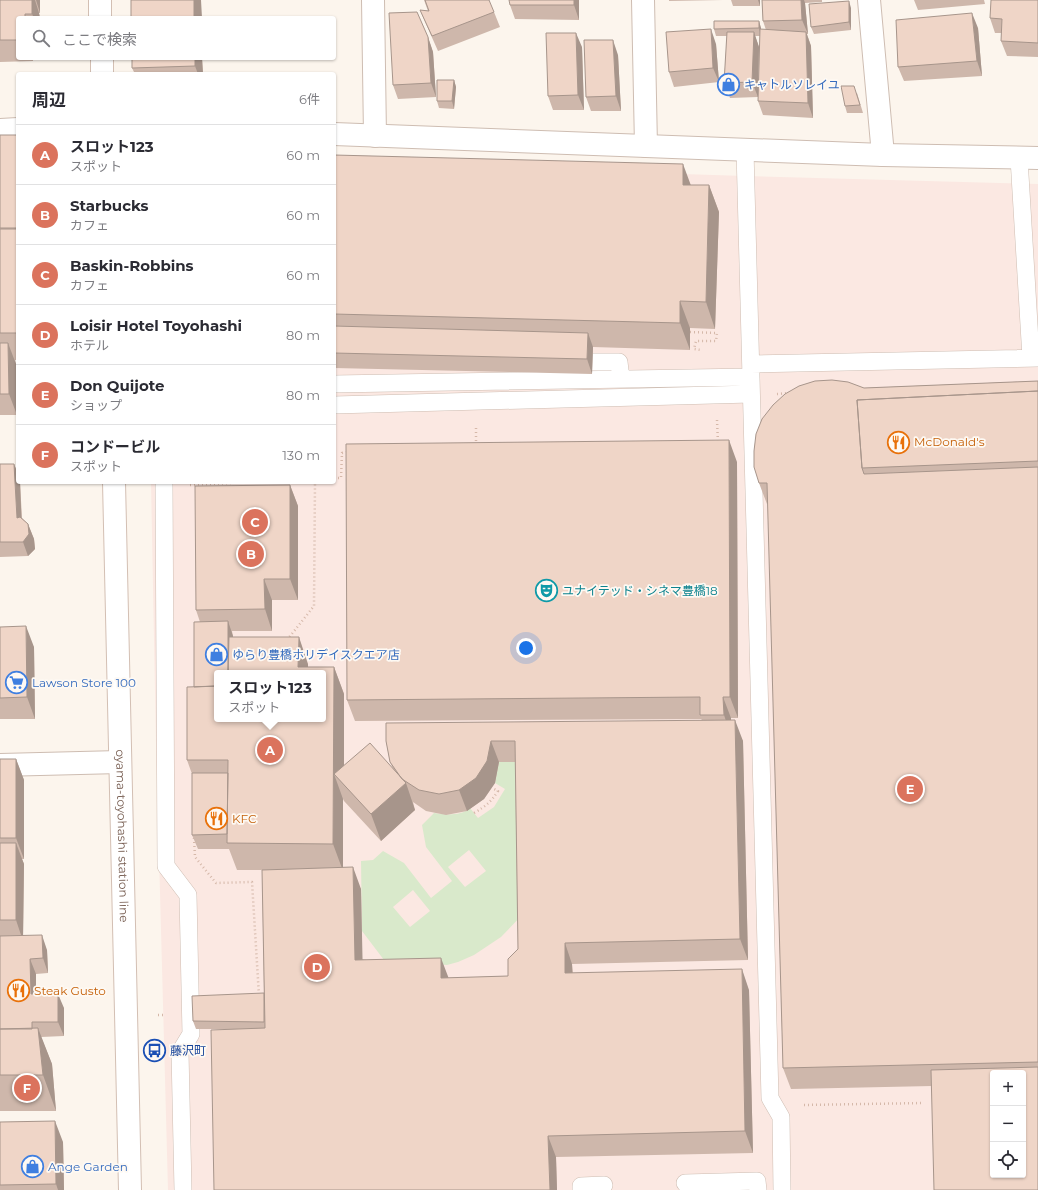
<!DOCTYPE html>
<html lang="ja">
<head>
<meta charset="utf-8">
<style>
  body { margin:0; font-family:Montserrat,"Noto Sans JP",sans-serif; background:#f7f7f7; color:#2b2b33 }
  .controls { position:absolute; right:12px; bottom:12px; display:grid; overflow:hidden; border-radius:4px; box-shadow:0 1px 3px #0004 }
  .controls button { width:36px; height:36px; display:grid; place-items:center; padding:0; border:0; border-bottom:1px solid #e1e1e2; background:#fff; color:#2b2b33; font:20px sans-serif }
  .you { position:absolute; left:526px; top:648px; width:14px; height:14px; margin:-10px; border:3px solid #fff; border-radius:50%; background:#1a73e8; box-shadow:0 0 0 6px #1a73e833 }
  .badge { display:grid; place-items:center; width:26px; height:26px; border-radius:50%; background:#db735d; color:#fff; font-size:13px; font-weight:700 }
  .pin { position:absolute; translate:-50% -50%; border:2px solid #fff; box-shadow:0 1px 4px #0006 }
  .popup { position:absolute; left:214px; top:670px; width:112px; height:52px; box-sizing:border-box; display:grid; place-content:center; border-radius:4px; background:#fff; filter:drop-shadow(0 1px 3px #0005); font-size:13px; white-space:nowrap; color:#7c7c81 }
  .popup b { font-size:15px; color:#2b2b33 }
  .popup::after { content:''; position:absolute; left:50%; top:100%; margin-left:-8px; border:8px solid transparent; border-top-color:#fff }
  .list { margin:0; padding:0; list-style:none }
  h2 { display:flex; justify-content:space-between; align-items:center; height:52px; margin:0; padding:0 16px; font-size:17px }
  h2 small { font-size:13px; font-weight:400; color:#7c7c81 }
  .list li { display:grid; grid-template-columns:26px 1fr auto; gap:12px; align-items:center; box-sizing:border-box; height:60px; padding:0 16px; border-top:1px solid #e1e1e2 }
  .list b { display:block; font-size:15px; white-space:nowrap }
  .list p { margin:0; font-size:13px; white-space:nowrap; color:#7c7c81 }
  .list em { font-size:13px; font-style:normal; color:#7c7c81 }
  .icon { flex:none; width:22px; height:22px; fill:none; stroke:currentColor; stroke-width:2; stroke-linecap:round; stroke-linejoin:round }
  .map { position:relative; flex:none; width:1038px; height:1190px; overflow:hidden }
  .search { position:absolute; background:#fff; box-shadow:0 1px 3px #0004; left:16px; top:16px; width:320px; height:44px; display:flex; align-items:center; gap:10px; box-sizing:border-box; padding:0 14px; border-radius:4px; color:#7c7c81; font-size:15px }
  .panel { position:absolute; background:#fff; box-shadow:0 1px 3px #0004; left:16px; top:72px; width:320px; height:412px; border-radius:4px }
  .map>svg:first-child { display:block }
</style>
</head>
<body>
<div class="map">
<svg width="1038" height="1190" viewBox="0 0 1038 1190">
  <rect width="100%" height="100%" fill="#fcf5ed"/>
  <path fill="#fbe8e2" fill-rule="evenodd" d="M334 163 745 176 1038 184V1190H168L156 744 151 482H334ZM217 673H323V719H217ZM993 1073H1023V1175H993Z"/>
  <path fill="#d9e9cb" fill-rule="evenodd" d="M499 762H522L525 912 501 937 474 955 458 962 447 965 384 960 362 931 361 861 373 860 383 851 404 863 431 898 452 881 426 847 422 825 434 813C446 815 461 816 470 808L478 818 494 807 505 789 495 783ZM469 850 486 871 465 887 448 867ZM413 890 430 911 410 927 393 907Z"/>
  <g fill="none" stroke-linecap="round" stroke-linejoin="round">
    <defs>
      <path id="service" d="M745 150 770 1098 781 1117 782 1190
        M1019 158 1031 358
        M570 362H619L621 379
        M751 364 1038 358
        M334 384 751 377
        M334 405 751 394
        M164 482 166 866 188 895 191 1034 180 1052 183 1190
        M685 1183 757 1181 758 1190
        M581 1190V1186L604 1185"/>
      <path id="minor" d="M373 0 375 136
        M643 0 646 146
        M869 0 883 155
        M0 130 18 129
        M0 765 120 762"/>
      <path id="tertiary" d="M334 134 883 155 1038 158"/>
      <g id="secondary">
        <path d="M100 0V18"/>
        <path d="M102 58V74"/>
        <path id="s1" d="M114 482 130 1190"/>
      </g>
    </defs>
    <use href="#service" stroke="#cebdb2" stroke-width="18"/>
    <use href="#minor" stroke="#cebdb2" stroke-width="24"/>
    <use href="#tertiary" stroke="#cebdb2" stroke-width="24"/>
    <use href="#secondary" stroke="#d3bfb3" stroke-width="24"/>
    <path stroke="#d5b8a9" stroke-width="2.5" stroke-dasharray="1 3" stroke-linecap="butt" d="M690 332 717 333 716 341H696L694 349 701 350
      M777 394 788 393
      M717 420 718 443
      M476 428V445
      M334 478H341L342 453 348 452
      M190 485 252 482
      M287 640 314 606 315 482
      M474 813C486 806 491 802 498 791L492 788
      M194 838 195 857 216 883 252 882 259 996
      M158 1015H165
      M804 1105 924 1103"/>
    <use href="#service" stroke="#fff" stroke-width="17"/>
    <use href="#minor" stroke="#fff" stroke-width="22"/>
    <use href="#tertiary" stroke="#fff" stroke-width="22"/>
    <use href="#secondary" stroke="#fff" stroke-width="22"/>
  </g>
  <path fill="#ceb7ab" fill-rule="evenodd" d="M0 0H40V13H39L40 18H18V58H33V61L0 62Z
    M424 0 494 12 500 27 438 51 426 24 420 10 428 11Z
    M579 0V20L515 19 510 5Z
    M669 0H723L669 1Z
    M731 0H760V6H733Z
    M762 0H822V2L805 3 808 34H807L811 46 813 118 763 115 758 101 760 36H755L759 47 758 97 730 98 724 83 727 36H716L714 29 759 21 761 29 766 30 763 21Z
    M914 0H984L985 4 918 10Z
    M1038 0V57L1007 56 1001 41 1002 33H995L990 18Z
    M851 8V30L814 34 811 27Z
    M978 28 982 76 904 81 898 67Z
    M428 37 433 52 436 97 398 99 393 85Z
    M716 44 719 82 674 87 669 72Z
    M582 47 584 110H553L548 96Z
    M618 55 621 111H591L586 97Z
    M202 58 203 74H135L132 68Z
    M454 80 456 87 454 109 439 108 437 101Z
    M857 93 863 113H847L845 106Z
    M0 135H18V360H15L16 364 17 415H0Z
    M334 155 691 185H709L719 212 715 329 690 328V350L593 347 592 374 334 368Z
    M1038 381V1190L932 1086 791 1089 783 1068 768 504H767L759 483 864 388Z
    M737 462 738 718H731V720L743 741 748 960 572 964 573 973 749 990 753 1153 556 1157 557 1190H214L225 1029H196L193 1021 264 993 262 870H237L229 849H198L192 835V774L187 760 200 622 196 610 290 485 298 506V600H272V631H232L233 637 308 664V667H334L344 694V766L393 769 390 762 386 741 702 720 701 719 355 721 347 700ZM499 762H515L518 949 508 976 448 978 362 959 361 889 343 868V799L344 801 381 841 415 810 413 802 426 811 446 815 467 811 484 799 495 783Z
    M0 464H14L18 474V482H20L22 518 28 524 34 539 35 549 28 556 0 557Z
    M0 627 34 647 35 719H0Z
    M0 759H16L24 780V859H22L24 864 23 935 47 950 48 973 36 974V994L64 1008V1036L41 1037 52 1064 56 1111H0Z
    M0 1122 63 1142 64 1190H0Z"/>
  <path fill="#a7958b" d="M32 0H35L39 13 40 18H34L32 14Z
    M36 0H40V13Z
    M194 0H201L202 18H194Z
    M574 0H579V20L574 5Z
    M758 0H760V6Z
    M801 0H804L805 3 808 34 802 20Z
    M849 1 851 8V30L849 22Z
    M972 13 978 28 982 76 977 61Z
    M759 21 761 28V36L759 28Z
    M711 29 716 44 719 82 713 68Z
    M754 32 759 47 758 97 752 82Z
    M806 32 811 46 813 118 808 103Z
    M576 33 582 47 584 110 578 95Z
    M428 37 433 52 436 97 431 83Z
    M613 40 618 55 621 111 616 96Z
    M195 58H202L203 74H198L195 66Z
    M454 80 456 87 454 109 452 101Z
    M683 164 693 191 683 185Z
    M709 185 719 212 715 329 706 302Z
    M680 301 690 328V350L680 323Z
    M588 333 593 347 592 374 587 359Z
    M8 343 16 364 17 415 9 394Z
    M729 440 737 462 738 718 730 697Z
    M14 464 18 474V482H20L22 532 17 518Z
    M290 485 298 506V600L290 579Z
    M28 524 34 539 35 549 28 556 23 542Z
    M264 579 272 600V631L265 609Z
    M228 621 233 636 234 673H228Z
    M26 626 34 647 35 719 27 697Z
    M299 637 308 664V673L298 667Z
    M334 667 344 694V784L334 774 343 799V871L333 844Z
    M723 697 731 718V736L724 715Z
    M735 720 743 741 748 960 740 939Z
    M491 741 499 762 495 783 484 799 467 811 459 790Z
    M16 759 24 780V859L16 838Z
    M406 783 415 810 381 841 371 814Z
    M16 843 24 864 23 941 16 920Z
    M353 867 361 889 363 981 355 960Z
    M42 935 47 950 48 973 43 958Z
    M565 943 572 964 573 994 565 973Z
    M441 958 449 979 441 978Z
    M30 959 36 974V1009L31 994Z
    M742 969 749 990 753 1153 745 1131Z
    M58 994 64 1008V1036L58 1022Z
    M38 1028 52 1064 56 1111 43 1075Z
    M55 1121 63 1142 64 1190H58L56 1184Z
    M548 1136 556 1157 557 1190H550Z"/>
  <path fill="#efd5c7" stroke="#a7958b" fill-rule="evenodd" d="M0 0H32V14H25V18H18V40H0Z
    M131 0H194V18H131Z
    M425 0H489L494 12 432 36 420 10 429 11Z
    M509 0H574V5H510Z
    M762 0H801L802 20 763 21Z
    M991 0H1038V43L1001 41 1002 19 990 18Z
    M849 1V22L811 27 809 4Z
    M417 12 428 37 431 83 393 85 389 13Z
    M972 13 977 61 898 67 896 20Z
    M714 21H759V28L714 29Z
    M711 29 713 68 669 72 666 32Z
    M760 29 806 32 808 103 758 101Z
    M727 32H754L752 82 724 83Z
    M546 33H576L578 95 548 96Z
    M584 40H613L616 96 586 97Z
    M132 58H195V66L132 68Z
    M437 80H454L452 101H437Z
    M841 86H854L860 105 845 106Z
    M0 135H18V228H0Z
    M334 155 683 164V185H709L706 302 680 301V323L334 314Z
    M0 229H18V333H0Z
    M334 326 588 333 587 359 334 353Z
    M0 343H8L9 394H0Z
    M832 380 848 382 864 388 1038 381V391L857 400 862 468 864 474 1038 467V1062L783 1068 767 483H759L754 467V451L756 434 762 419 773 405 785 394 799 386 815 381Z
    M1038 391V461L862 468 857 400Z
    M729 440 730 697H723L724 715H700V697L347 700 346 444Z
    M0 464H14L17 518 20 517 28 524 29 534 23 542H0Z
    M290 485V579H264L265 609 196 610 195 486Z
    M228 621V673H217V686L194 687V622Z
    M26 626 27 697 0 698V627Z
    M229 637H299L298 667H334L333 844 227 843 228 760H187V687L217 686V719H323V673H228Z
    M735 720 740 939 565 943V973L742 969 745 1131 548 1136 550 1190H214L211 1030 265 1028 262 870 353 867 355 960 441 958V978L508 976V959L518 949 515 741H491L487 761 476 778 459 790 439 794 419 790 402 779 390 762 386 741V723Z
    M370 743 406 783 371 814 334 774Z
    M0 759H16V838H0Z
    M192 773H228L227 834 192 835Z
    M0 843H16V920H0Z
    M42 935 43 958 30 959 31 994H58V1022H32V1029H0V936Z
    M264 993V1022L193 1021 192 996Z
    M38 1028 43 1075H0V1029Z
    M1038 1067V1190H934L931 1070ZM993 1073H1023V1175H993Z
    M55 1121 56 1184 0 1185V1122Z"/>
  <defs>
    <symbol id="shop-ring" viewBox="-11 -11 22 22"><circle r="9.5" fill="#fef9f3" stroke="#3f7fe0" stroke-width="1.5"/><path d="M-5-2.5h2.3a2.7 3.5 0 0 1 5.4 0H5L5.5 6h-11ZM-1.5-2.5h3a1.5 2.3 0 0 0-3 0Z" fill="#3f7fe0"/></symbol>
    <symbol id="restaurant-ring" viewBox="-11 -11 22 22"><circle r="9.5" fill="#fef9f3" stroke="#e8710a" stroke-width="1.5"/><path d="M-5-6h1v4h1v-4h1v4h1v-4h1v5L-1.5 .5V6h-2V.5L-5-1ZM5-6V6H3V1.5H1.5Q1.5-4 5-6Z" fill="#e8710a"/></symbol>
    <symbol id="theatre-ring" viewBox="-11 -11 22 22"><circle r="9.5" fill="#fef9f3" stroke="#0f9aa8" stroke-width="1.5"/><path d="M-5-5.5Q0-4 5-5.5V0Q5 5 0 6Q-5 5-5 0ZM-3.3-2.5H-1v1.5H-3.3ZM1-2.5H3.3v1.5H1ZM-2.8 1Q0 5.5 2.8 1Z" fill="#0f9aa8"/></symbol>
    <symbol id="supermarket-ring" viewBox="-11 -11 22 22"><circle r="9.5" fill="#fef9f3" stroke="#3f7fe0" stroke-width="1.5"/><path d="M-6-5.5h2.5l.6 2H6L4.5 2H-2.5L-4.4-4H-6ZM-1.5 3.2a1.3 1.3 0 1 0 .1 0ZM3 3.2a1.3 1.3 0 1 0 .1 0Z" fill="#3f7fe0"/></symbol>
    <symbol id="bus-ring" viewBox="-11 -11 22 22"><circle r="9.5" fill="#fef9f3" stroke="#1a4fb4" stroke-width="1.5"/><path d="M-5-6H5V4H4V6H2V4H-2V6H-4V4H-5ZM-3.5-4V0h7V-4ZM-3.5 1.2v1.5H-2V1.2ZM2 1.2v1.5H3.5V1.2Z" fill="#1a4fb4"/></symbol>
  </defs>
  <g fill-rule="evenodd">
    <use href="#shop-ring" x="716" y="72" width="25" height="25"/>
    <use href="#restaurant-ring" x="886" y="430" width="25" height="25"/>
    <use href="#theatre-ring" x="534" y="578" width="25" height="25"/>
    <use href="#shop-ring" x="204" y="642" width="25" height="25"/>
    <use href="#supermarket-ring" x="4" y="670" width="25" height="25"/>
    <use href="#restaurant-ring" x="204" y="806" width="25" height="25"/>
    <use href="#restaurant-ring" x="6" y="978" width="25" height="25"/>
    <use href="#bus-ring" x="142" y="1038" width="25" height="25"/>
    <use href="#shop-ring" x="20" y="1154" width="25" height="25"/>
  </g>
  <g text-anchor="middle" stroke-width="3.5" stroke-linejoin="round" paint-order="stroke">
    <g font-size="12" fill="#366cbe" stroke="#fef9f3" text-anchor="start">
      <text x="744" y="89">キャトルソレイユ</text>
      <text x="232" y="659">ゆらり豊橋ホリデイスクエア店</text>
      <text x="32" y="687">Lawson Store 100</text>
      <text x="48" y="1171">Ange Garden</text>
    </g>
    <g font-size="12" fill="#c56008" stroke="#fef9f3" text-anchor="start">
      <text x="914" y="446">McDonald's</text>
      <text x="232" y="823">KFC</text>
      <text x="34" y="995">Steak Gusto</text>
    </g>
    <g font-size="12" fill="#0d838f" stroke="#fef9f3" text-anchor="start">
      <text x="562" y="595">ユナイテッド・シネマ豊橋18</text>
    </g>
    <g font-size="12" fill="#765c50" stroke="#fef9f3">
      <text dy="4" stroke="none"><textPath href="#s1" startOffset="354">oyama-toyohashi station line</textPath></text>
    </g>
    <g font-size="12" fill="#164399" stroke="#fef9f3" text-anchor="start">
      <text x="170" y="1055">藤沢町</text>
    </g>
  </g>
</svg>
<div class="controls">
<button>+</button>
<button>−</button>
<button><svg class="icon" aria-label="locate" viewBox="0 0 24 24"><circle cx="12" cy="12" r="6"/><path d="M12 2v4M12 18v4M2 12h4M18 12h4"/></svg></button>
</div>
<div class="you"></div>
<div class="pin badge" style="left:270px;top:750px">A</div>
<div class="popup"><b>スロット123</b>スポット</div>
<div class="pin badge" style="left:251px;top:554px">B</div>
<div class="pin badge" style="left:255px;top:522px">C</div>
<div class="pin badge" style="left:317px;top:967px">D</div>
<div class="pin badge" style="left:910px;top:789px">E</div>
<div class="pin badge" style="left:27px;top:1088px">F</div>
<div class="search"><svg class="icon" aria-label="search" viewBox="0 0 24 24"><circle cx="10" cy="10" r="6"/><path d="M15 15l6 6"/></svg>ここで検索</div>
<section class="panel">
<h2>周辺<small>6件</small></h2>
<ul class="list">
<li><span class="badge">A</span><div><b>スロット123</b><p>スポット</p></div><em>60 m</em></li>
<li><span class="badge">B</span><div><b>Starbucks</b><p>カフェ</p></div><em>60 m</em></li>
<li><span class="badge">C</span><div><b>Baskin-Robbins</b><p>カフェ</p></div><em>60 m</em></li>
<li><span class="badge">D</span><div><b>Loisir Hotel Toyohashi</b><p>ホテル</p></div><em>80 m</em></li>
<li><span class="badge">E</span><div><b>Don Quijote</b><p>ショップ</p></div><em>80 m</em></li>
<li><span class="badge">F</span><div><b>コンドービル</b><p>スポット</p></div><em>130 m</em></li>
</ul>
</section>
</div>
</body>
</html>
